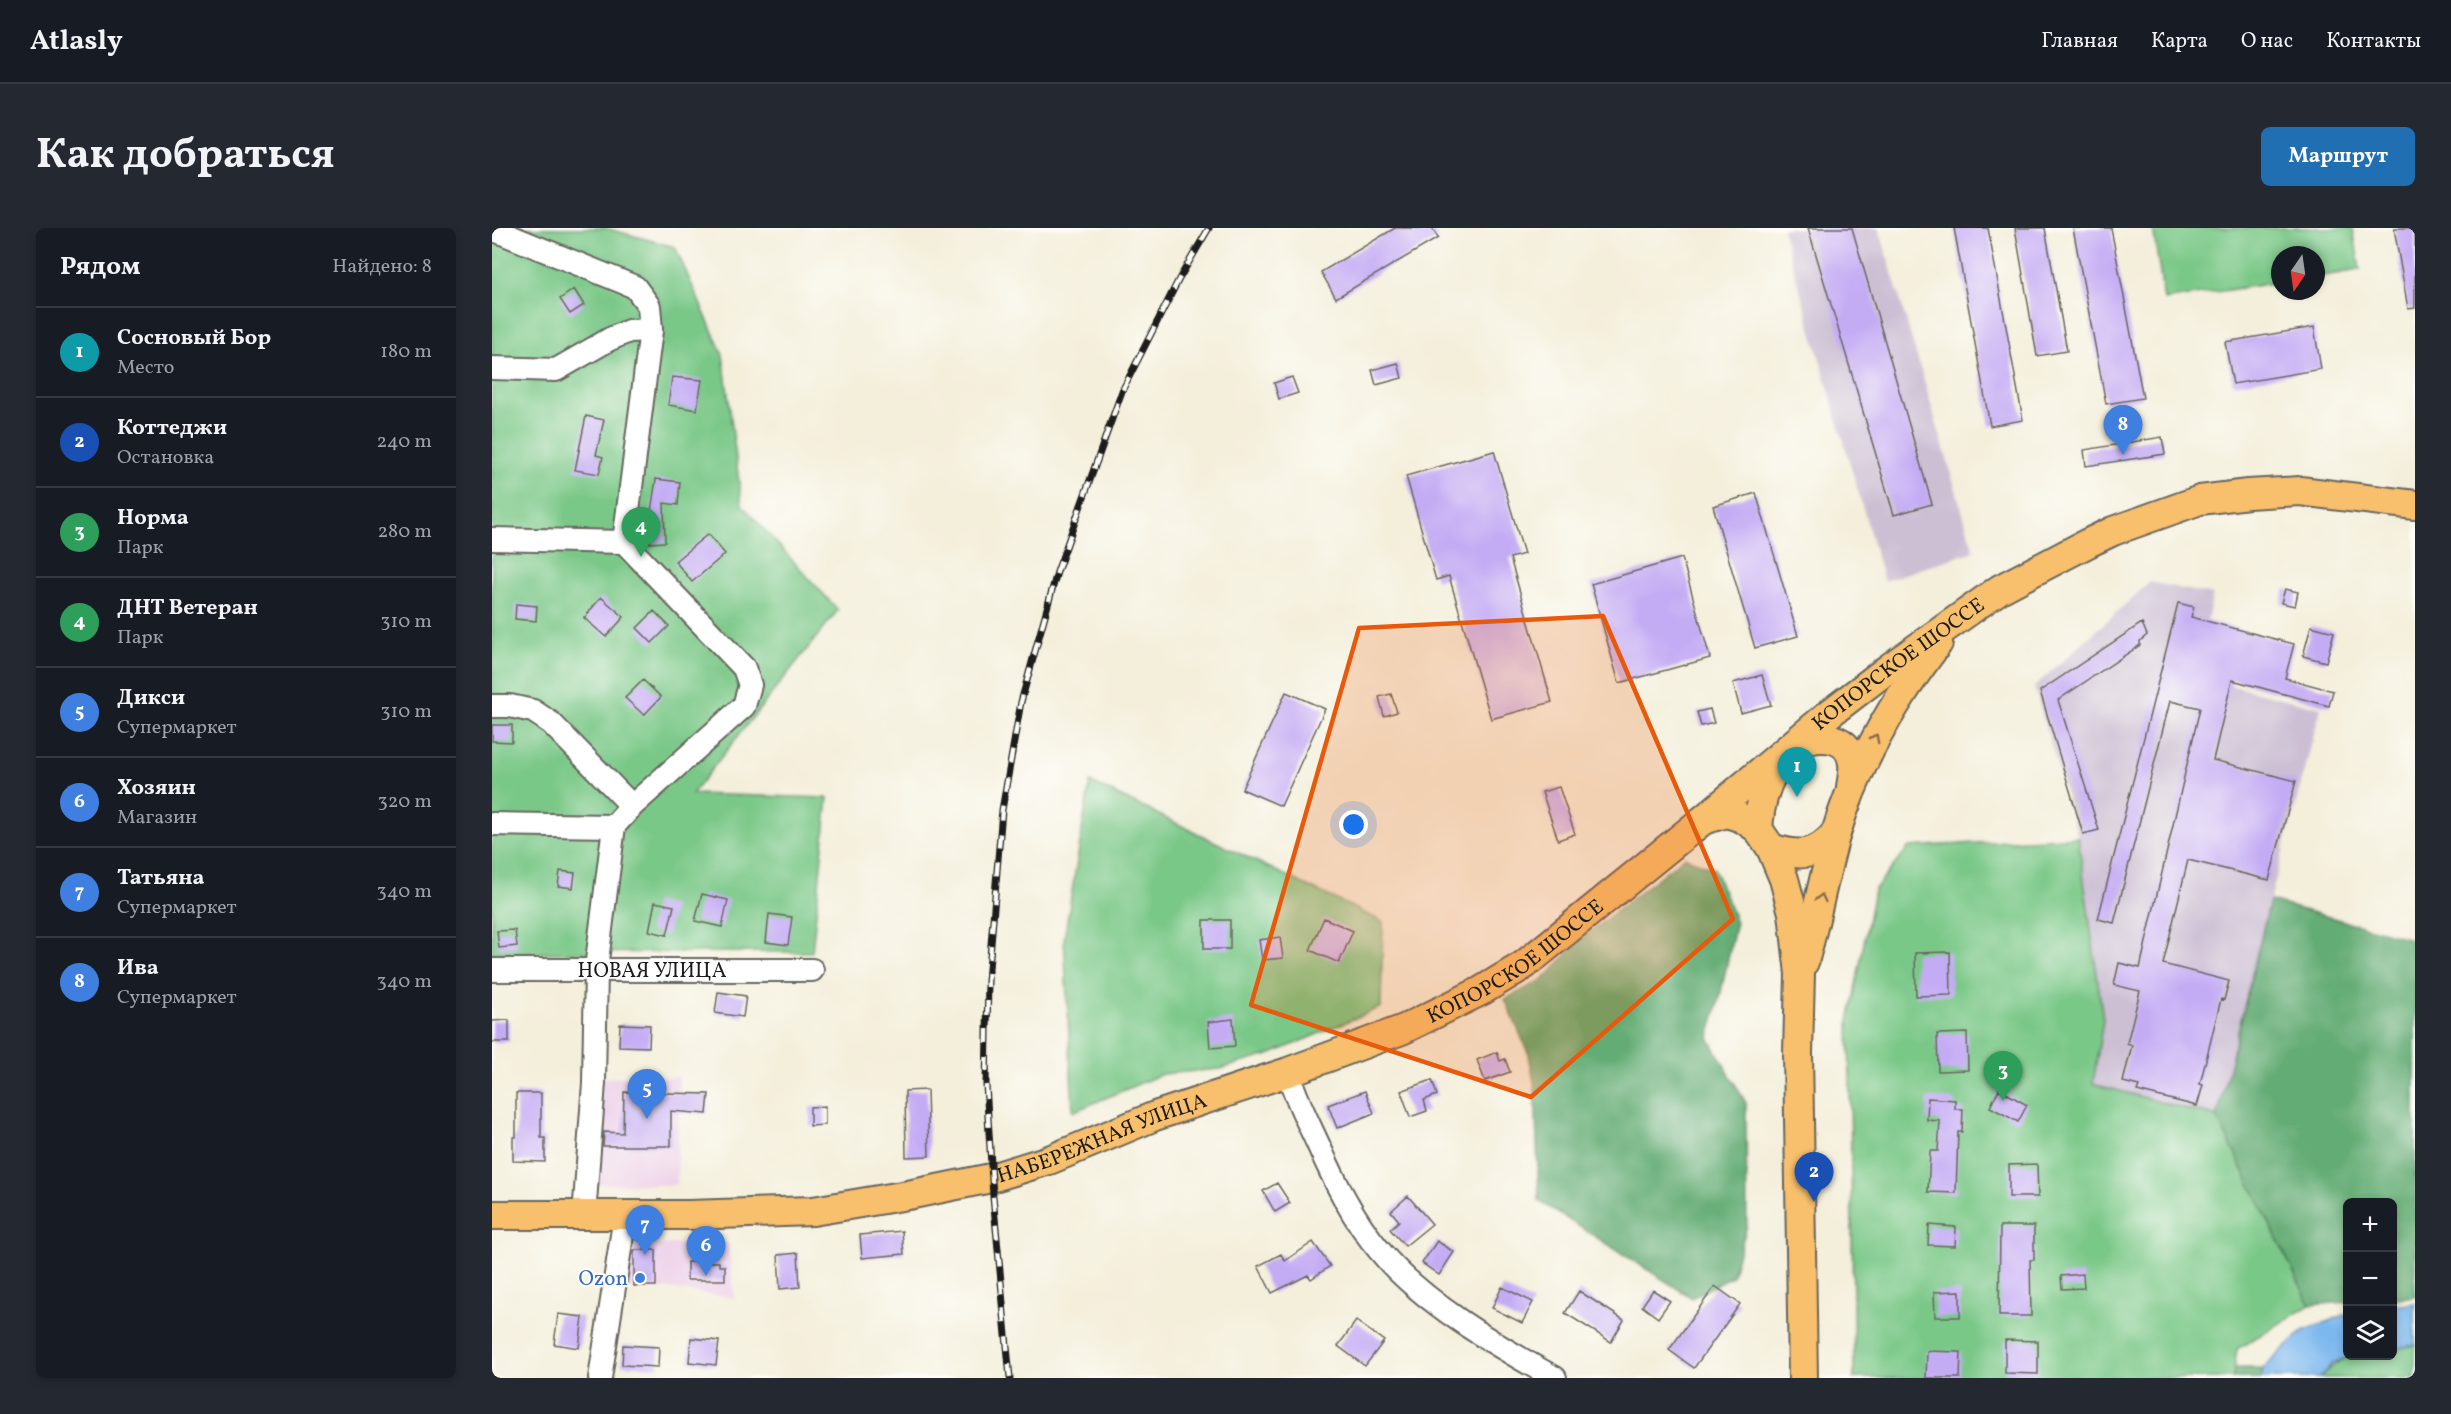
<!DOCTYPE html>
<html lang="ru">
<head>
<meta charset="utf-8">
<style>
  body { margin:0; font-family:Vollkorn,serif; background:#242831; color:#f1f3f6 }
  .controls { position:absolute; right:18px; bottom:18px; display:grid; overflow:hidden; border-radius:9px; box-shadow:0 3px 9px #0003 }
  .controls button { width:54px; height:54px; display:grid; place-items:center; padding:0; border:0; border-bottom:2px solid #363941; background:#171b24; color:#f1f3f6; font:30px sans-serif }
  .compass { position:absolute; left:1779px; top:18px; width:54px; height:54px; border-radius:50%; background:#171b24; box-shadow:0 3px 9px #0003; rotate:193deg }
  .you { position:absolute; left:862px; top:597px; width:21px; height:21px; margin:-15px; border:4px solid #fff; border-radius:50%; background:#1a73e8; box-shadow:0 0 0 9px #1a73e833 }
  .badge { display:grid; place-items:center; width:39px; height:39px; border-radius:50%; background:#1f6fb2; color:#fff; font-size:20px; font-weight:700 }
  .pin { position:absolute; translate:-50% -50px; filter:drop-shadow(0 2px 3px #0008) }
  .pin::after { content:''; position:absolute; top:32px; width:21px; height:18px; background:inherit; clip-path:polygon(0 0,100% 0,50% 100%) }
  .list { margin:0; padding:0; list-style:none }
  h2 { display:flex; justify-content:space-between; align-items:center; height:78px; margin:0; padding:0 24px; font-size:26px }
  h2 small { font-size:20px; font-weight:400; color:#9ea1a6 }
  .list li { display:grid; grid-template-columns:39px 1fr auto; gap:18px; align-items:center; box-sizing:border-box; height:90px; padding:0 24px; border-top:2px solid #363941 }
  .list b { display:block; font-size:22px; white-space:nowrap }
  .list p { margin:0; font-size:20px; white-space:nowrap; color:#9ea1a6 }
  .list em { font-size:20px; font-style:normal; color:#9ea1a6 }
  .icon { flex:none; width:33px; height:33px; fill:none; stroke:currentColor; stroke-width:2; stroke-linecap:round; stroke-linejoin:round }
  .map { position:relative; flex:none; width:1923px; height:1150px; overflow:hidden; border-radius:9px }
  header { display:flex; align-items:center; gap:36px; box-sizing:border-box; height:84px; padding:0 30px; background:#171b24; border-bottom:2px solid #363941 }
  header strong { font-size:28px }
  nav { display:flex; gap:33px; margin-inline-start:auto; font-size:21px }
  .intro { display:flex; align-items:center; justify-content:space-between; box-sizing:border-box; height:144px; padding:0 36px }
  h1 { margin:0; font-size:42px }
  .button { padding:15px 27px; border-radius:9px; background:#1f6fb2; color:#fff; font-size:21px; font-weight:700 }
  main { display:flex; gap:36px; padding:0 36px }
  aside { flex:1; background:#171b24; border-radius:9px; box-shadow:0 3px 9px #0003 }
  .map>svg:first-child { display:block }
</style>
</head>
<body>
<header>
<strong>Atlasly</strong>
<nav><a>Главная</a><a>Карта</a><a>О нас</a><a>Контакты</a></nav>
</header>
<div class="intro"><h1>Как добраться</h1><a class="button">Маршрут</a></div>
<main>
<aside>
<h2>Рядом<small>Найдено: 8</small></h2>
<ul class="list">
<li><span class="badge" style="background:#0f9aa8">1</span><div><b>Сосновый Бор</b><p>Место</p></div><em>180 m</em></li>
<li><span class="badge" style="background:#1a4fb4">2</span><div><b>Коттеджи</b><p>Остановка</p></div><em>240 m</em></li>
<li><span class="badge" style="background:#2e9e5b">3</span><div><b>Норма</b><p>Парк</p></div><em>280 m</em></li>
<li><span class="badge" style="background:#2e9e5b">4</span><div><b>ДНТ Ветеран</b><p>Парк</p></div><em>310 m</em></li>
<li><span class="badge" style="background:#3f7fe0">5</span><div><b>Дикси</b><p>Супермаркет</p></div><em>310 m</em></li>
<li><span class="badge" style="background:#3f7fe0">6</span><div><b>Хозяин</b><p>Магазин</p></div><em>320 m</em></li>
<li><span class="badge" style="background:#3f7fe0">7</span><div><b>Татьяна</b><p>Супермаркет</p></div><em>340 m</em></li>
<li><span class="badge" style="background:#3f7fe0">8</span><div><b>Ива</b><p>Супермаркет</p></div><em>340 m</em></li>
</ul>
</aside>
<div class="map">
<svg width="1923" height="1150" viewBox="0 0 1923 1150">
  <rect width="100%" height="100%" fill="#fdfcf7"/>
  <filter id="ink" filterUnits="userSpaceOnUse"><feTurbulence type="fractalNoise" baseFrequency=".0167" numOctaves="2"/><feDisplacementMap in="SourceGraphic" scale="12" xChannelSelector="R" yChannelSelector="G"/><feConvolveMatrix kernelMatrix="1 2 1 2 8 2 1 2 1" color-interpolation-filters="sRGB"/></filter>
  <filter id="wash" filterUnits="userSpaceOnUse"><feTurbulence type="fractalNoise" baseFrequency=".008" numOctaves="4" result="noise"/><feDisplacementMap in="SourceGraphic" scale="24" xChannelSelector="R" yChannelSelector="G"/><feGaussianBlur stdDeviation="1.35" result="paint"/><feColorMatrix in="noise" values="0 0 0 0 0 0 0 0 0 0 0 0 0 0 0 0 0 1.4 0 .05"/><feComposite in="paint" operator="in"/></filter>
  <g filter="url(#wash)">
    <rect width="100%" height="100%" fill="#f4efdb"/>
    <path fill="#edd1e9" d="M187 849 185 957 103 956 108 850Z
      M236 1015 243 1070 177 1061 134 1060V1017Z"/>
    <path fill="#ccbfd4" d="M1290 0H1387L1482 323 1392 353Z
      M1658 354 1721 367 1701 448 1829 480 1778 673 1725 889 1601 857 1611 791 1586 609 1542 459Z"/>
    <path fill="#7ac888" stroke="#4b7252" stroke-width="1.5" d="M0 0H113L183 19 231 127 250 277 346 382 200 566 336 570 320 724 0 725Z
      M1661 0H1861L1868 42 1824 49V27H1788V54L1672 72Z
      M598 554 891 694 889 779 777 827 728 841 670 846 581 884 572 711Z
      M1586 609 1611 791 1601 856 1725 889 1818 1077 1745 1121 1741 1150H1362L1357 793 1382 662 1417 619Z
      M1923 1117V1150H1828C1854 1122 1865 1128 1900 1128L1901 1121Z"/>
    <path fill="#63ac74" stroke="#406448" stroke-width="1.5" d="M1192 629 1222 640 1244 694 1228 769 1217 810 1254 875 1255 998 1240 1048 1200 1070 1047 973 1043 860 1037 827 1013 771 1052 751 1088 712Z
      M1778 673 1923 712V1068L1901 1071 1900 974H1856L1855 1074 1818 1077 1725 889Z
      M1742 1140H1771L1770 1150H1741Z"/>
    <path fill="#7cb8ee" stroke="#4c6a85" stroke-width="1.5" d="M1923 1075V1117L1901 1121V1078Z
      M1855 1086 1856 1128H1859L1841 1135 1828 1150H1770L1771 1140 1811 1103Z"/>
    <g id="blocks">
      <path fill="#c4acf4" d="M903 0H940L946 10 844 70 829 44Z
        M1316 0H1360L1440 276 1402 287Z
        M1462 0H1496L1531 192 1498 198Z
        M1523 0H1553L1575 123 1545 128Z
        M1581 0H1619L1651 170 1614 176Z
        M1902 0H1923V80L1916 81Z
        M82 61 92 77 78 86 68 71Z
        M1822 99 1829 141 1741 156 1733 114Z
        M906 135 910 150 884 157 880 142Z
        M180 149 210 152 205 182 176 177Z
        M800 149 806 165 787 171 782 155Z
        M94 188 112 192 104 227 111 229 107 246 83 242Z
        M1670 209 1673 226 1594 238 1592 222Z
        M1002 223 1032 326 1018 330 1060 474 999 491 957 348 944 352 914 248Z
        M164 251 188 254 186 277 172 275 173 314 158 315 157 296Z
        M1264 265 1306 408 1263 420 1221 278Z
        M216 306 233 326 200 354 183 333Z
        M1190 330 1218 430 1127 455 1099 356Z
        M1793 361 1806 364 1803 378 1789 375Z
        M109 369 132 389 114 409 92 390Z
        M1686 375 1702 379 1699 389 1802 416 1793 450 1841 463 1837 478 1740 452 1721 532 1804 553 1777 652 1696 632 1671 736 1737 753 1732 772 1729 771 1708 856 1711 857 1705 878 1645 863 1647 858 1631 854 1640 817 1635 815 1648 763 1622 757 1627 735 1648 740 1708 480 1678 473 1622 695 1606 691Z
        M24 376 45 378 44 393 23 391Z
        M162 383 177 398 160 415 145 400Z
        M1650 395 1655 407 1648 413V417L1566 472 1607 602 1591 606 1548 463Z
        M1819 398 1842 404 1834 434 1811 428Z
        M1270 447 1279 477 1249 485 1241 455Z
        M151 452 169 469 152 487 133 470Z
        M794 464 833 481 789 578 750 561Z
        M899 466 905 484 892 488 887 469Z
        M1218 481 1222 495 1209 498 1205 484Z
        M0 497H20V514L0 513Z
        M1067 559 1083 606 1066 612 1050 564Z
        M68 643 83 645 81 660 66 658Z
        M210 666 236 672 230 699 203 693Z
        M163 674 182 678 175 707 157 703Z
        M277 686 300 689 296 717 274 714Z
        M832 690 861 703 847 735 818 722Z
        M712 692H738V721H712Z
        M23 702 25 718 7 720 5 703Z
        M788 709 791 730 770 732 767 712Z
        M1458 724 1459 767 1424 768 1423 725Z
        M226 764 254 768 251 789 223 785Z
        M741 791 743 818 718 820 716 794Z
        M17 792V814H0V793Z
        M128 796 158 797 157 819 127 818Z
        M1475 805 1476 842 1446 843 1445 806Z
        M1005 824 1008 833 1013 831 1018 844 993 853 985 832Z
        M940 852 945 867 932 872 935 883 918 889 909 863Z
        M1507 861 1535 877 1526 894 1498 879Z
        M435 862 437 928 414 929 413 863Z
        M873 863 882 885 845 900 836 877Z
        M132 864 217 866 215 886 179 883V918H111L112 904 131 905Z
        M24 865H49V910H53V934L21 933V909H24Z
        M1436 870 1463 872V881H1471L1470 904H1466L1464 965 1436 964 1438 923H1446L1448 893 1435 892Z
        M333 878V897L318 898V879Z
        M1545 936 1546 969H1517V937Z
        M785 955 798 975 783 984 771 963Z
        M916 968 940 996 913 1018 898 1001 907 993 899 983Z
        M1437 997 1464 999 1463 1018 1436 1017Z
        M1508 998H1542V1032H1538L1539 1088H1507Z
        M410 1003 412 1026 370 1030 368 1007Z
        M945 1013 962 1024 947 1047 930 1035Z
        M821 1014 838 1038 819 1051 816 1047 780 1065 766 1038 789 1026 793 1033Z
        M142 1022H164V1058H142Z
        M306 1025 308 1059 288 1061 286 1027Z
        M195 1034H227V1038H233V1052H195Z
        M1591 1046 1592 1060 1570 1061 1569 1048Z
        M1223 1058 1248 1076 1202 1140 1177 1122Z
        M1010 1059 1041 1074 1030 1095 1000 1080Z
        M1161 1062 1178 1073 1166 1090 1150 1078Z
        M1087 1063 1132 1092 1119 1114 1073 1085Z
        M1468 1063V1089H1443L1442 1064Z
        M66 1086 91 1089 87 1120 62 1116Z
        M864 1093 892 1113 873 1138 846 1118Z
        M199 1110 227 1113 224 1137 197 1134Z
        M1513 1112 1546 1113V1146L1513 1145Z
        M131 1117 167 1119 166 1139 130 1137Z
        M1435 1123 1469 1124 1468 1150H1434Z"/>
    </g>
  </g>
  <g filter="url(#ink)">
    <use href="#blocks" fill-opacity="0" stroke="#68665f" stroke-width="1.5"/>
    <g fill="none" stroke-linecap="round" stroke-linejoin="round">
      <defs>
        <g id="minor">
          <path d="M0 1 143 59 157 78 159 102 132 314 252 440 258 457 252 478 140 578 122 598 104 741 102 855 92 988"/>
          <path d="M0 140 64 142 118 111 137 103 159 102"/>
          <path d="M0 311 132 314"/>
          <path d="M0 478H18L41 483 59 495 140 578"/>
          <path d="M0 596 122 598"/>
          <path id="s1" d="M0 742H320"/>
          <path d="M796 844C803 869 815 892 826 916 842 952 861 991 887 1022 929 1074 1005 1118 1063 1150"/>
          <path d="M108 1150 133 988"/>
        </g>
        <g id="major">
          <path d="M1211 592 1235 585 1250 590 1266 601 1279 620 1292 651 1301 685 1308 746 1306 825 1311 1150"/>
          <path d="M1266 601C1268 574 1274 553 1289 531 1291 527 1294 522 1298 520 1319 506 1358 503 1361 536 1362 543 1360 552 1359 559"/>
          <path d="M1279 620C1308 629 1323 629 1344 605"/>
          <path d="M1312 734C1324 691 1332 647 1344 605 1365 535 1402 473 1446 415"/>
          <path id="s2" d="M0 987H197L321 983 416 967 499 950 557 932 663 888 796 844 912 801 989 763 1032 737 1211 592 1337 486 1397 440 1508 361 1596 315 1621 303 1708 272 1756 266 1808 263 1923 277"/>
        </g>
      </defs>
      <use href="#minor" stroke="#68665f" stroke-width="26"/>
      <use href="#major" stroke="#68665f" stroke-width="32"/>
      <use href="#minor" stroke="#fff" stroke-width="22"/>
      <use href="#major" stroke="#f8bf6c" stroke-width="28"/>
      <defs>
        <path id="rail" d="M518 1150 501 968 494 857 496 753 510 582 529 474 565 344 630 163 687 51 717 0"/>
      </defs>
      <use href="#rail" stroke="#1c1c1c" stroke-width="7"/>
      <use href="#rail" stroke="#fdfcf7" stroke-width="4.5" stroke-dasharray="14" stroke-linecap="butt"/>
    </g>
    <defs><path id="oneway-chevron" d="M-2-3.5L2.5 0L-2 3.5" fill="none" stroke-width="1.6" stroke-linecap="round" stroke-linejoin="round" transform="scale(1.5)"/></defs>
    <g stroke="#8a6e44">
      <use href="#oneway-chevron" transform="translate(1383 510) rotate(-62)"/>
      <use href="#oneway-chevron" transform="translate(1329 670) rotate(-77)"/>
    </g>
  </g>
  <path fill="#e8590c" fill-opacity="0.2" stroke="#e8590c" stroke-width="4.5" stroke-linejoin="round" d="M1111 388 1241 691 1039 869 759 777 867 400Z"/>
  <circle fill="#3f7fe0" stroke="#fdfcf7" stroke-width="2" cx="148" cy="1050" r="6"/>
  <g text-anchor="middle" stroke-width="4.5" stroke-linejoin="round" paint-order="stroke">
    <g font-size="21" fill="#1c1c1c" stroke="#fdfcf7">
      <text dy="7" stroke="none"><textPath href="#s2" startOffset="1558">КОПОРСКОЕ ШОССЕ</textPath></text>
      <text dy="7" stroke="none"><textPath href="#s2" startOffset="1072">КОПОРСКОЕ ШОССЕ</textPath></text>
      <text dy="7" stroke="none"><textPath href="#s1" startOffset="160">НОВАЯ УЛИЦА</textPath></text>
      <text dy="7" stroke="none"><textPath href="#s2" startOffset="620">НАБЕРЕЖНАЯ УЛИЦА</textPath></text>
    </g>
    <g font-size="21" fill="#366cbe" stroke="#fdfcf7" text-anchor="end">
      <text x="136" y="1057">Ozon</text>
    </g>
  </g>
</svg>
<div class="controls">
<button>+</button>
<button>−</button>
<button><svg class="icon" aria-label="layers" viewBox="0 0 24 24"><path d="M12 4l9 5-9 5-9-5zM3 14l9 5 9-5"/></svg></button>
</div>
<svg class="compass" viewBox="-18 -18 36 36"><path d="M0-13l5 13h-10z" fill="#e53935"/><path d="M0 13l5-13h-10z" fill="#9ea1a6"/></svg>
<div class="you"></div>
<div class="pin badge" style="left:1305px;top:569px;background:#0f9aa8">1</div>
<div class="pin badge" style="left:1322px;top:974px;background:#1a4fb4">2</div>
<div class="pin badge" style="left:1511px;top:873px;background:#2e9e5b">3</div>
<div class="pin badge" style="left:149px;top:329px;background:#2e9e5b">4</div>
<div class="pin badge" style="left:155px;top:891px;background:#3f7fe0">5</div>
<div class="pin badge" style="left:214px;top:1048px;background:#3f7fe0">6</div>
<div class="pin badge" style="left:153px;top:1027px;background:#3f7fe0">7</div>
<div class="pin badge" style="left:1631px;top:227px;background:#3f7fe0">8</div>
</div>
</main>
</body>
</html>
